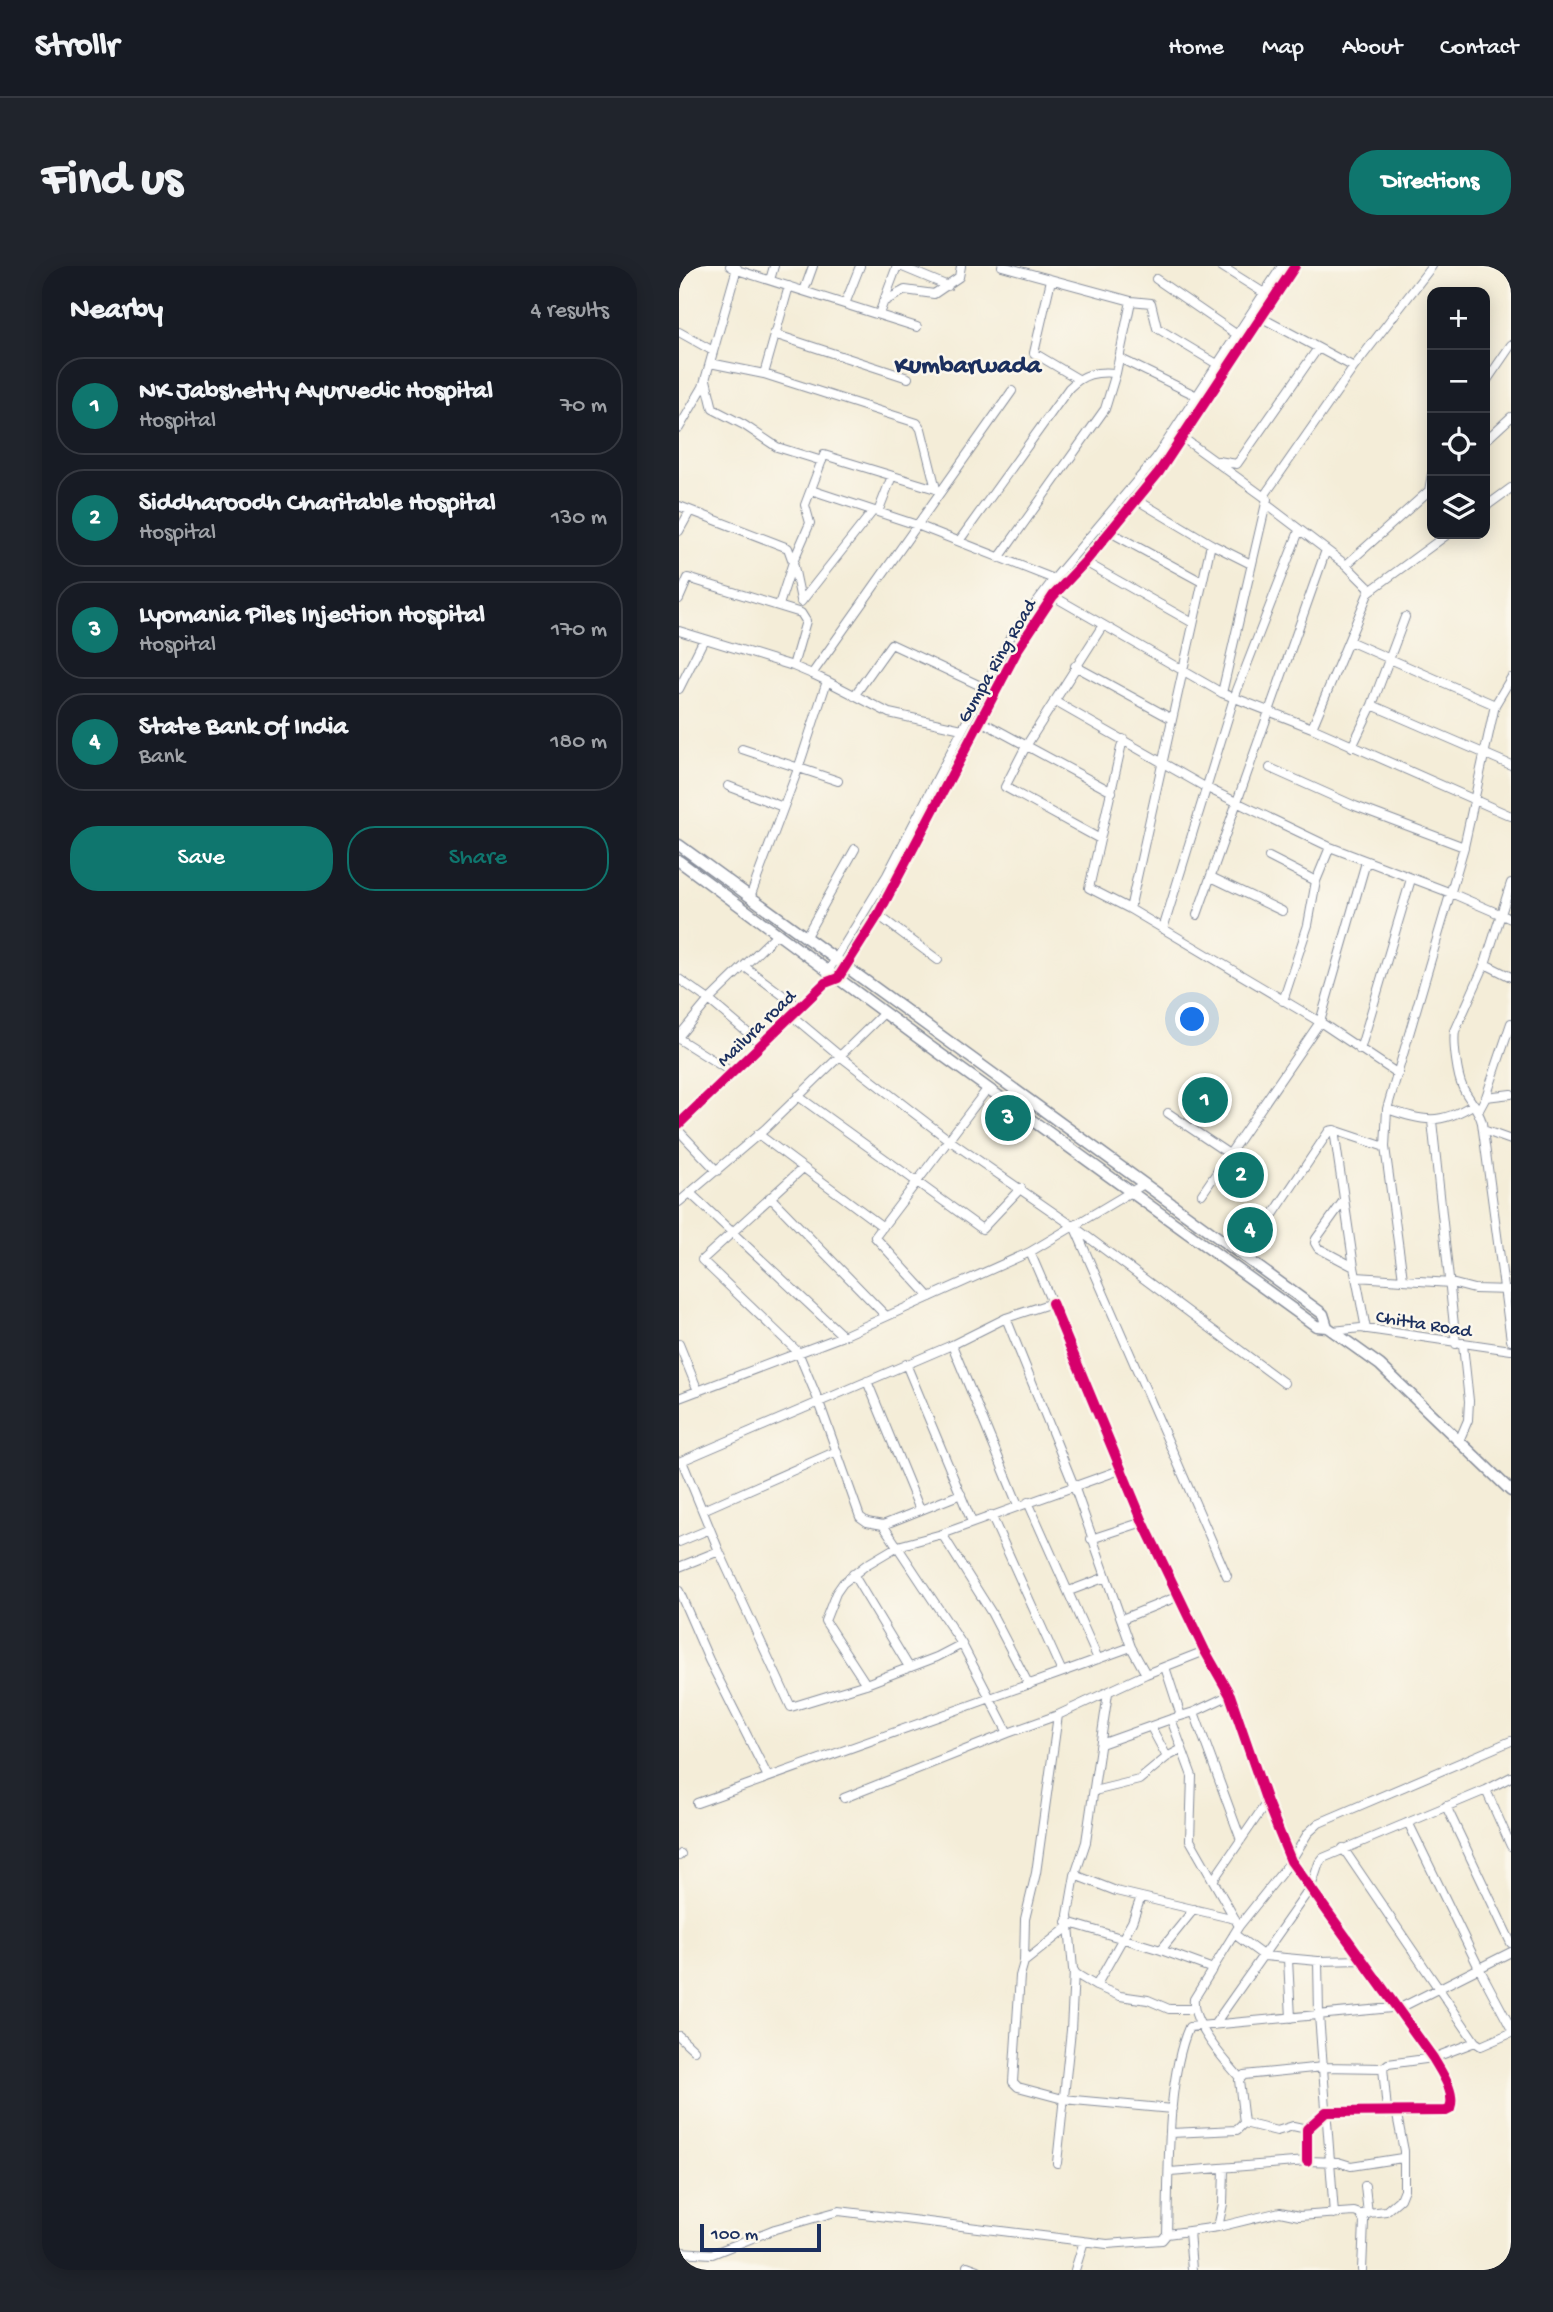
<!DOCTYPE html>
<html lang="en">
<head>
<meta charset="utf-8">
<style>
  body { margin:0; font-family:"Gochi Hand",sans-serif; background:#20242c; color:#f1f3f6 }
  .controls { position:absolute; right:21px; top:21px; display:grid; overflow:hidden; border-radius:14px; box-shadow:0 4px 18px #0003 }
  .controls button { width:63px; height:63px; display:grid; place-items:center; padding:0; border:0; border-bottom:2px solid #363941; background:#171b24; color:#f1f3f6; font:35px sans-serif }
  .scale { position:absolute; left:21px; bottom:18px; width:121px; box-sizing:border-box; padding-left:7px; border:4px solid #1b2f5e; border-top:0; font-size:19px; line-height:24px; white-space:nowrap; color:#1b2f5e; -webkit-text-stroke:5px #fbf7ec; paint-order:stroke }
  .you { position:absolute; left:514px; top:754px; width:24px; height:24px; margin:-18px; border:5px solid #fff; border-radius:50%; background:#1a73e8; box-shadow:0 0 0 10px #1a73e833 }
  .badge { display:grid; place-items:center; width:46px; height:46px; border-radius:50%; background:#0f766e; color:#fff; font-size:23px; font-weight:700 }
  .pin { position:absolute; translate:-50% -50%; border:4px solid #fff; box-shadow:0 2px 7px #0006 }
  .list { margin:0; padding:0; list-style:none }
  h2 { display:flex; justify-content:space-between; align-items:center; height:91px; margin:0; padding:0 28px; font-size:30px }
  h2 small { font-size:23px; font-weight:400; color:#9ea1a6 }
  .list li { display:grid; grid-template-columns:46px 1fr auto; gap:21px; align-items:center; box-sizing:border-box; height:98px; margin:0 14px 14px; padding:0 14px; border:2px solid #363941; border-radius:28px }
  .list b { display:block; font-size:26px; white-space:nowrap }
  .list p { margin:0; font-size:23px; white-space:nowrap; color:#9ea1a6 }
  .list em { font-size:23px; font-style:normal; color:#9ea1a6 }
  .actions { display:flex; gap:14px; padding:21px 28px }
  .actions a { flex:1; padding:16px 0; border:2px solid #0f766e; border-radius:28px; text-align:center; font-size:24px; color:#0f766e }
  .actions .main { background:#0f766e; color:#fff }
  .icon { flex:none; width:38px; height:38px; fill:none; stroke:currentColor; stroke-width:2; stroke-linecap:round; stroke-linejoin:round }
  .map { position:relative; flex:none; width:832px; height:2004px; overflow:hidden; border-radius:28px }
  header { display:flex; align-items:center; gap:42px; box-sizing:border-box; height:98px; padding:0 35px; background:#171b24; border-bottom:2px solid #363941 }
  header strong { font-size:33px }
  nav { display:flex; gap:38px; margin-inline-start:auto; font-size:24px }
  .intro { display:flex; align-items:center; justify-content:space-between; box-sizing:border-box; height:168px; padding:0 42px }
  h1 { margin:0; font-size:49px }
  .button { padding:18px 32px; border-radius:28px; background:#0f766e; color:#fff; font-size:24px; font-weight:700 }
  main { display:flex; gap:42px; padding:0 42px }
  aside { flex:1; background:#171b24; border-radius:28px; box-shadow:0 4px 18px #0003 }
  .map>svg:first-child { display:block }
</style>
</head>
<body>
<header>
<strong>Strollr</strong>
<nav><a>Home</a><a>Map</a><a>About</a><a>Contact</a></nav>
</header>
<div class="intro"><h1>Find us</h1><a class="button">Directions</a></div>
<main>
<aside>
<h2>Nearby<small>4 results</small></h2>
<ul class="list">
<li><span class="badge">1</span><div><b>NK Jabshetty Ayurvedic Hospital</b><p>Hospital</p></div><em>70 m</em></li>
<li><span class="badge">2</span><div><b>Siddharoodh Charitable Hospital</b><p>Hospital</p></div><em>130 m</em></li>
<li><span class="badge">3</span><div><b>Lyomania Piles Injection Hospital</b><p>Hospital</p></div><em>170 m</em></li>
<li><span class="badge">4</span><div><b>State Bank Of India</b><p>Bank</p></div><em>180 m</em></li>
</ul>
<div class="actions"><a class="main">Save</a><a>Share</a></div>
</aside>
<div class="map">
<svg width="832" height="2004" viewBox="0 0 832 2004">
  <rect width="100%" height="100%" fill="#fbf7ec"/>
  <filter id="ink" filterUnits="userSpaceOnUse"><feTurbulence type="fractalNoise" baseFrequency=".0143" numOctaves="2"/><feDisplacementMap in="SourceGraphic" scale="14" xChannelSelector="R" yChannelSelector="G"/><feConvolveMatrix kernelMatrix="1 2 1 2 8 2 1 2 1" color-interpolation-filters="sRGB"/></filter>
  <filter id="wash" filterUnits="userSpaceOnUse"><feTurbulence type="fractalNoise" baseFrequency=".00686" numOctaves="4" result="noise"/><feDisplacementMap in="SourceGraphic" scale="28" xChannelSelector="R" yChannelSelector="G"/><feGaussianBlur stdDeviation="1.57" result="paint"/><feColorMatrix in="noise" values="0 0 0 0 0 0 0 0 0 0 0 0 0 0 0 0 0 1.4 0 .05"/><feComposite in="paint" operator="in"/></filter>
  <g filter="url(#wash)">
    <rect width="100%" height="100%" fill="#f4edd8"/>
  </g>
  <g filter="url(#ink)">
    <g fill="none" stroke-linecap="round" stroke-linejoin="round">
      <defs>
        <path id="minor" d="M51 0 58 4 238 61
          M221 0 269 20
          M323 0 452 35 472 37 478 62 538 98
          M542 0 585 27
          M477 13 557 68
          M91 14 95 0
          M372 14 355 87 399 113
          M125 25 134 0
          M204 36 226 24 255 28 280 11 282 0
          M166 38 181 0
          M200 48 218 0
          M583 52 675 101
          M0 66 34 85
          M95 68 229 112
          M440 92 518 130
          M31 97 85 108 238 157 242 163 257 223
          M85 108 110 20
          M27 114 34 143 65 159 98 181 143 195
          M806 117 832 79
          M0 162 24 121 58 2
          M504 172 588 233 543 427
          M806 175 832 151
          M539 195 558 198 639 82
          M132 224 238 259 375 313
          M750 225 753 208
          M585 230 675 101 753 0
          M458 234 532 278 572 298
          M587 238 667 299 691 323 633 462
          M0 240 109 282 114 296 122 334
          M806 241 832 222
          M199 246 213 210
          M0 265 11 245
          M431 266 523 316
          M280 275 390 122C404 108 417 105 437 107
          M320 292 426 143 437 107 452 35
          M406 296 514 357
          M667 299 753 222
          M691 325 769 268
          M374 330 543 427 633 462 832 550
          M0 333 9 312 122 347 127 355 114 400
          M122 336 194 245
          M100 339 114 296 131 257 126 239 145 189 260 224
          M0 365 114 400 133 408 333 125
          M670 375 816 439 785 581 708 843 706 881 724 1013
          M396 400 493 453
          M148 415 210 447 283 463
          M0 423 25 373
          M175 430 212 378 304 421
          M375 435 526 521 651 581 772 627 832 653
          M693 439 832 499
          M816 439 832 412
          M300 454 433 526
          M444 473 410 622 451 643 641 756 719 808
          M673 481 693 439 726 351
          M63 483 159 515
          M591 502 676 540 785 581
          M49 520 104 541
          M421 573 326 521 347 480 424 359
          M590 591 637 615
          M532 611 603 645
          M832 617 806 698 776 765C774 777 778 810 784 822 790 834 800 843 803 857L832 1074
          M71 631 119 503 148 415 133 408
          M451 643 532 278
          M199 649 259 694
          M518 649 647 284
          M484 663 555 432 620 265
          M126 672 176 583
          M806 698 832 711
          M66 701 121 742
          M148 707 208 609 332 370 375 313 477 192 603 0
          M0 713 30 734 83 779
          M604 735 629 659 637 615 651 581
          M112 749 161 790 270 874 394 960 605 1117
          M0 770 30 734 99 667
          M0 773 54 807
          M681 784 732 613
          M119 830 303 963 342 922
          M807 831 832 828
          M708 843C745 855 760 860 795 838
          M800 844 807 831 832 757
          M489 847 550 888
          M753 855 777 1078
          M0 858 146 717 159 712 199 649 339 383 374 330 406 296 480 206 616 0
          M655 864 675 1001 687 1063
          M804 864 832 874
          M0 865 38 905
          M79 868 204 961
          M124 902 23 994 119 1086 140 1136 181 1251 188 1256 204 1259
          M11 927 164 1070
          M523 928 641 756 687 596
          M91 931 207 1050
          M665 934 637 973 636 977 639 982 675 1001
          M0 936 86 863 205 747
          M396 962 548 1310
          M565 992 650 865 655 864 706 881
          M677 1011 772 1017 795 1023 832 1024
          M251 1031 196 971 309 822
          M373 1037 464 1256 526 1385 551 1429 588 1536 612 1595 754 1792C762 1806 777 1826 771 1843L767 1845 647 1846 628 1863V1895
          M327 1052 395 1220 452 1381 467 1408
          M654 1065 682 1062 832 1084
          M0 1078 19 1125
          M273 1079 339 1239
          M227 1098 293 1256
          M188 1115 241 1244
          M0 1132 164 1070 351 986 465 918
          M780 1175 789 1154 790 1135 784 1079
          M3 1195 40 1285 112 1441 187 1418 258 1391 283 1378
          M0 1196 273 1079 327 1052 373 1037 351 986
          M282 1228 204 1259 283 1378 329 1467 379 1449 467 1408 526 1385
          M349 1236 419 1393
          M24 1244 158 1185
          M312 1249 383 1406 452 1381
          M263 1268 312 1346 350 1419
          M412 1273 464 1256
          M0 1276 31 1263
          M0 1301 40 1285
          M174 1308 230 1401
          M0 1325 30 1394 89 1511
          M390 1325 427 1311
          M443 1353 500 1330
          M486 1401 502 1450
          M187 1418 146 1355 157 1327 164 1317 187 1299 219 1280 263 1268 441 1204
          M429 1427 407 1576 396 1609 389 1649 394 1703 397 1708 417 1720 441 1730 469 1734 490 1743H515
          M551 1429 515 1446 492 1453 513 1510 511 1574 560 1660
          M515 1446 562 1574
          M379 1449 357 1607 346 1653 345 1696 341 1710 334 1816 339 1821 384 1833 493 1843
          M472 1461 488 1491
          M422 1478 492 1453
          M807 1524 832 1580
          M415 1525 460 1514 488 1491 503 1483
          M165 1532 329 1467
          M18 1537 387 1405
          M767 1540 832 1677
          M729 1556 800 1702 832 1762
          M664 1582 796 1776 802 1780 832 1767
          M0 1590 2 1588
          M396 1609 437 1625 556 1653
          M535 1613 588 1536
          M388 1656 482 1684 534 1703
          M555 1668 585 1690 639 1695 685 1694
          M482 1684 515 1643
          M609 1693 612 1752
          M639 1695 640 1749 655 1948
          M345 1696 388 1662
          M417 1720 453 1656 462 1631
          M535 1759 632 1621 640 1597 644 1592 807 1524 832 1511
          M0 1770 15 1784
          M561 1812C546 1795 512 1757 515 1733L560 1660 612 1595 629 1567 640 1557 832 1475
          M708 1844 704 1802 709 1798 754 1792 796 1776
          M565 1857 598 1865 614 1860 628 1863
          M492 1867 558 1864 565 1857 560 1814 565 1809 644 1801 704 1802
          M378 1897 392 1764 395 1706
          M491 1906 628 1895 659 1896 672 1900 723 1892
          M686 1920 689 1948
          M681 1948 707 1945 721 1933 725 1923V1885L717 1844
          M539 1961 544 1938 545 1902
          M510 1965 513 2004
          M488 1968 539 1961 601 1946 620 1950 675 1946 681 1948 685 1955 683 2004
          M0 1986 33 1988 96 1963 160 1945 428 1978 483 1974 488 1968C490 1910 487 1813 510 1761L723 1741 832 1686
          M288 2000 299 2004
          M396 2004 405 1975"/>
        <path id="major" d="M0 579 644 1048 648 1061
          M0 595 249 779 637 1060 648 1061 701 1099 832 1225"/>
      </defs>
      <use href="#minor" stroke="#888e9b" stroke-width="10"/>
      <use href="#major" stroke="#888e9b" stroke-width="13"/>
      <use href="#minor" stroke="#fff" stroke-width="8"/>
      <use href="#major" stroke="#fff" stroke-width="10"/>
      <defs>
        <path id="cycleway" d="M0 858 146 717 159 712 199 649 339 383 374 330 406 296 480 206 616 0
          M373 1037 464 1256 526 1385 551 1429 588 1536 612 1595 754 1792C762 1806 777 1826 771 1843L767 1845 647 1846 628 1863V1895"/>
      </defs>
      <use href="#cycleway" stroke="#fbf7ec" stroke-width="15"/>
      <use href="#cycleway" stroke="#d6006c" stroke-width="10"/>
    </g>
  </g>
  <g text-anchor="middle" stroke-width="5" stroke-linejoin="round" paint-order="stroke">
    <g font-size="19" fill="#1b2f5e" stroke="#fbf7ec">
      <text transform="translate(316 394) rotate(-60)" y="7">Gumpa Ring Road</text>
      <text transform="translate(76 761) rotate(-44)" y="7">Mailura road</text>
      <text transform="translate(745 1056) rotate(9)" y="7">Chitta Road</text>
    </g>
    <g font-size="26" font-weight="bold" fill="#1b2f5e" stroke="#fbf7ec">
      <text x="289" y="106">Kumbarwada</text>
    </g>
  </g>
</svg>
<div class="controls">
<button>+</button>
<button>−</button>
<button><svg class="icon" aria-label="locate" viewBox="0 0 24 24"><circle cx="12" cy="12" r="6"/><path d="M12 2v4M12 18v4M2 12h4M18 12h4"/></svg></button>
<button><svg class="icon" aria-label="layers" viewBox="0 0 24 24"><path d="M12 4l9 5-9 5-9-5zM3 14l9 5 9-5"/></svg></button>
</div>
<div class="scale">100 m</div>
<div class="you"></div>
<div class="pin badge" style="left:526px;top:834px">1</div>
<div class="pin badge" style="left:562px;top:909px">2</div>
<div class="pin badge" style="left:329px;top:852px">3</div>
<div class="pin badge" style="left:571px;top:964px">4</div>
</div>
</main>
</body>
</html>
